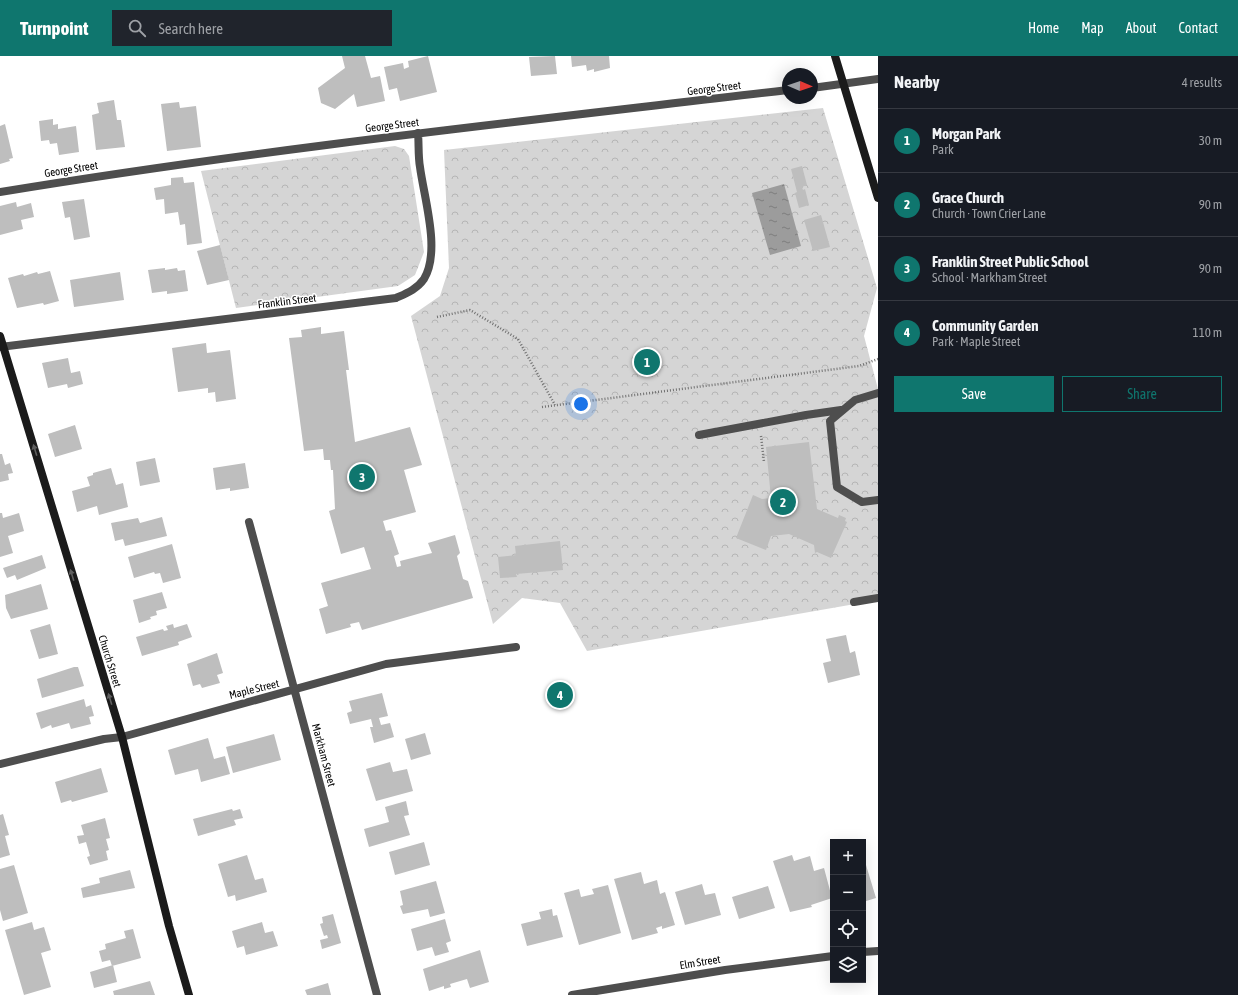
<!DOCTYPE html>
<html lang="en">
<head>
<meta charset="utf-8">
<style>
  body { margin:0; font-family:"Asap Condensed",sans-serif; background:#20242c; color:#f1f3f6 }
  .controls { position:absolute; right:12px; bottom:12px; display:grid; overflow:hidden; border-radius:0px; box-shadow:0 4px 16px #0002 }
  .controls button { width:36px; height:36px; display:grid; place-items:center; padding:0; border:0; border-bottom:1px solid #363941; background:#171b24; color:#f1f3f6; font:20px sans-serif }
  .compass { position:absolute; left:782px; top:12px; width:36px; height:36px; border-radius:50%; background:#171b24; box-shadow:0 4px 16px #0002; rotate:92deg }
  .you { position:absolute; left:581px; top:348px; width:14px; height:14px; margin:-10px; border:3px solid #fff; border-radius:50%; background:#1a73e8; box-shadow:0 0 0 6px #1a73e833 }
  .badge { display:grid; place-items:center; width:26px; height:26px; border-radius:50%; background:#0f766e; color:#fff; font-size:13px; font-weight:700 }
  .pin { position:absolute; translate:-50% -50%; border:2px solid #fff; box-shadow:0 1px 4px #0006 }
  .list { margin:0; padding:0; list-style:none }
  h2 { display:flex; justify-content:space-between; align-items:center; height:52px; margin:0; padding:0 16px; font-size:17px }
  h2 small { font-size:13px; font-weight:400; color:#9ea1a6 }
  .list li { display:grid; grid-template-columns:26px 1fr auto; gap:12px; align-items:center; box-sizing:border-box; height:64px; padding:0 16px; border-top:1px solid #363941 }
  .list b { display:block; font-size:15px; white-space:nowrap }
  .list p { margin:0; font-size:13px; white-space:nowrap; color:#9ea1a6 }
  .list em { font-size:13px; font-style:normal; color:#9ea1a6 }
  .actions { display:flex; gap:8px; padding:12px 16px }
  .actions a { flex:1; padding:9px 0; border:1px solid #0f766e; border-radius:0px; text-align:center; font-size:14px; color:#0f766e }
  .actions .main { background:#0f766e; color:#fff }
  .icon { flex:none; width:22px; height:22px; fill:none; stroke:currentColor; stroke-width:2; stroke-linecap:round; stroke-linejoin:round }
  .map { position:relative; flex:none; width:878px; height:939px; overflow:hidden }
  header { display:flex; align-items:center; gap:24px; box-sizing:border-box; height:56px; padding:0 20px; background:#0f766e; color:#fff }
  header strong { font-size:19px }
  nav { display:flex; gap:22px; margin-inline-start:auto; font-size:14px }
  .search { width:280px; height:36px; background:#20242c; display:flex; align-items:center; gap:10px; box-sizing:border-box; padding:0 14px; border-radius:0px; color:#9ea1a6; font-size:15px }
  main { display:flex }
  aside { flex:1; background:#171b24 }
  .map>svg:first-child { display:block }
</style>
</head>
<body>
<header>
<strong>Turnpoint</strong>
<div class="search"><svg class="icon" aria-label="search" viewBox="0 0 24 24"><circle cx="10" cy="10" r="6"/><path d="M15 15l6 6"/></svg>Search here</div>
<nav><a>Home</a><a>Map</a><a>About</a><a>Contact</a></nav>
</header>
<main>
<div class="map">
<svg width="878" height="939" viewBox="0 0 878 939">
  <defs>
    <pattern id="forest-crowns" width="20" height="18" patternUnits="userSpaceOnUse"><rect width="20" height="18" fill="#d5d5d5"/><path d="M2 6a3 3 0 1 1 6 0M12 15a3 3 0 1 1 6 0" fill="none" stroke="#b5b5b5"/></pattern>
    <pattern id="water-ripples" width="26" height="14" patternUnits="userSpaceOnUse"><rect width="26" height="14" fill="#9c9c9c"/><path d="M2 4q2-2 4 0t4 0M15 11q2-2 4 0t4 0" fill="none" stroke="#7d7d7d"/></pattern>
  </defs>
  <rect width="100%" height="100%" fill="#fff"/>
  <path fill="url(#forest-crowns)" d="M823 52 877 232 864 280 878 333V544L587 595 560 547 522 542 493 568 411 260 440 240 449 212 444 94Z
    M395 90 404 93 409 100 424 196 415 219 398 230 236 252 201 115Z"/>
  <path fill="url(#water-ripples)" d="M784 128 801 190 770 199 752 137Z"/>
  <path fill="#bebebe" d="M342 0H365L371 22 380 20 385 45 357 51 354 38 335 53 321 47 318 32 345 12Z
    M428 0 437 36 400 45 397 32 389 34 384 11 403 7 404 13 409 11 408 5Z
    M555 0 557 18 531 20 529 1Z
    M571 0H609L610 12 594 16V13L587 15 586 9 572 11Z
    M114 44 117 64H121L125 91 96 94 92 59 99 57 97 47Z
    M179 46 180 52 196 50 201 91 167 95 161 48Z
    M53 63V69L58 68V73L76 70 79 96 59 99 57 87 50 88 49 84 41 85 39 65Z
    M5 68 13 102 9 103 10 105 0 108V70Z
    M802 110 807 129 802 131 803 134 805 133 809 149 799 152 795 137 797 136 791 113Z
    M183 121 184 127 194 126 202 187 187 189 185 168 180 169 178 156 165 158 164 143 156 144 154 132 171 129V122Z
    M84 143 90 181 74 184 70 161 65 162 62 146Z
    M16 146 17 151 31 147 34 161 21 164 23 173 0 179V150Z
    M821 159 830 191 813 195 804 164Z
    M220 189 229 224 207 229 197 195Z
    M165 212V214L177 212 178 215 185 214 188 235 167 238V235L152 237 148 214Z
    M50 215 59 245 44 249 43 247 17 252 8 222 23 218 24 220 37 216 38 218Z
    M120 216 124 244 74 251 70 224Z
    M321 271V278L344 275 349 314H346L355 386 410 371 422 409 404 414 416 456 383 465 386 475 391 474 399 498 394 500 397 511 401 510 400 505 432 497 428 487 455 479 460 497 457 500 463 523 468 525 473 542 362 574 359 566 350 568 351 571 326 578 319 553 328 550 321 527 371 513 364 491 341 498 329 455 335 453 333 414H331L330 404H324L323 393 304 395 289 282 302 281 301 274Z
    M206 287 207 297 230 294 236 343 216 346 215 336 208 337V332L178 336 172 292Z
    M68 302 71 317 80 315 83 328 68 332 67 328 48 332 42 307Z
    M75 369 82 393 55 401 48 378Z
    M809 386 817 453 838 462 839 459 846 462 845 465 847 466 831 502 817 496 815 497 814 489 789 478 771 480 766 494 736 482 753 439 762 443 771 442 766 391Z
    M0 398H2L5 409 10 407 13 417 8 418 9 424 0 426Z
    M155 402 160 426 140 430 136 406Z
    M245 407 249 432 230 435V432L216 434 213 412Z
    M111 412 116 429 123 427 128 451 99 459 97 450 77 456 72 435 90 430 87 421 93 419V417Z
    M0 457H2L3 462 19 457 24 475 8 480 13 497 0 501Z
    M162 461 167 480 125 490 123 483 115 485 111 467 138 462 140 467Z
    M560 485 563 514 516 518 517 521 500 522 498 501 516 499 515 490Z
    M172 488 181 522 163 527 160 517 155 518 154 516 134 522 128 501Z
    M42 499 46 512 17 524 15 519 7 522 3 512Z
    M41 528 48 553 11 563 6 552 5 539Z
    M162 536 167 552 156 555 157 559 150 561 151 563 139 567 133 544Z
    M50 568 58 598 39 603 30 574Z
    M173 568 174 572 187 568 192 581 178 586 179 589 142 600 136 581 163 573 164 575 168 574 166 570Z
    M846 579 850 597 855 595 860 619 828 627 823 607 831 605 826 583Z
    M217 597 223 617 217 619 220 627 202 632 200 628 193 630 187 608Z
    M74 611H78L84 630 42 642 37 623Z
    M382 637 388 660 379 662 381 669 390 667 394 681 374 687 370 671H373L371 663 350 668 347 657 352 655 349 645Z
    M84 643 86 651 91 649 94 660 89 661 91 668 71 673 69 667 52 672 51 669 41 673 36 657Z
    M425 677 431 698 411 704 405 683Z
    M274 678 281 704 233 717 226 691Z
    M208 682 214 703 225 700 230 718 201 726 198 713 175 719 168 694Z
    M390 706 393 716 407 713 413 735 376 745 366 713Z
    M101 712 108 736 72 746 71 744 61 747 55 726Z
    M406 745 409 759 404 760 410 779 369 791 364 773 389 766 385 751Z
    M232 753 233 755 240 753 243 762 234 764 236 769 198 780 193 763Z
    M3 758 9 779 5 780 10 799 0 802V759Z
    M105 762 110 782 106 783 109 794 106 795 108 804 90 809 87 801 90 800 86 786 79 788 77 780 84 779 81 769Z
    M424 786 430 809 395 819 389 796Z
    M247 799 255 824 263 822 267 836 236 845 235 839 228 841 218 808Z
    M792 799 794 805 810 800 814 815 824 812 832 842 811 849 812 851 790 856 773 805Z
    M14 809 28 857 3 865 0 854V813Z
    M866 809 876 842 863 846V810Z
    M130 814 135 832 83 842 81 832 100 827 99 822Z
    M641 816 644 828 657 824 660 838 665 836 675 869 662 873V870L656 872 658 877 632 884 614 823Z
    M436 825 445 857 430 861 428 853 403 858 400 850 403 849 400 835Z
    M702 828 705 839 715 837 721 859 685 869 675 836Z
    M608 829 621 877 579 889 564 837 579 833 581 841 594 838 592 833Z
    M768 830 775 852 739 863 732 841Z
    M552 853 553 860 557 859 563 881 527 890 521 868 541 863 539 856Z
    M333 858 341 887 322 893 320 884 328 882 327 879 324 880 320 868 323 867 322 861Z
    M445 863 451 885 446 887 449 896 435 900 432 891 417 895 411 873Z
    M32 866 34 874 44 871 51 894 41 897 51 931 24 939 5 874Z
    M262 866 265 877 273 875 278 890 246 899 244 890 237 892 232 875Z
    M133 873 141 902 112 910 110 904 102 906 99 895 106 893 105 888 126 882 124 875Z
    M480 894 489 926 470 932 467 923 450 928 451 931 444 933V930L429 935 423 913Z
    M113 909 117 926 94 932 90 916Z
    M150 925 155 939H114L113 935Z
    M328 927 331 939H307L305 934Z"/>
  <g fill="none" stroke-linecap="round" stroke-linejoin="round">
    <path stroke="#707070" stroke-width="2.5" stroke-dasharray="1 2" stroke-linecap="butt" d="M437 261 470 254 518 283 555 349
      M542 351 859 310 878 303
      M761 380 764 406"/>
    <path stroke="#4e4e4e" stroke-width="8" d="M878 337 855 344 830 365 837 431 862 446 878 444
      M699 379 806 359 841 354"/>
    <path stroke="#4e4e4e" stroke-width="8" d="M812 32 878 23
      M0 136C262 93 525 65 788 34
      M0 291 396 242C407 237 417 233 424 223 441 195 424 142 420 111 418 100 419 88 418 77
      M249 466 377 939
      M854 546 878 542
      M0 708 104 683 122 681 386 608 516 591
      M863 896 878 895
      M572 939 725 914 833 900"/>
    <path stroke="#1b1b1b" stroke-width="8" d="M835 0 878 142
      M0 280 122 681 169 870 189 939"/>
  </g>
  <defs><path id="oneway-solid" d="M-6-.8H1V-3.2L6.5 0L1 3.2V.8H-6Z"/></defs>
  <g fill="#5f5f5f">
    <use href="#oneway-solid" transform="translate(35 394) rotate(-107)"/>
    <use href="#oneway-solid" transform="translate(72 519) rotate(-107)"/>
    <use href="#oneway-solid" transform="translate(110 643) rotate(-107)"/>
  </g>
  <g text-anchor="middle" stroke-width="3" stroke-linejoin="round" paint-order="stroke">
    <g font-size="11" fill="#000" stroke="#fff">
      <text transform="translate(714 32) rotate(-7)" y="4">George Street</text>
      <text transform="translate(392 69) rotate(-7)" y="4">George Street</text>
      <text transform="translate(71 113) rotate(-9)" y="4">George Street</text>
      <text transform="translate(287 245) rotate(-7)" y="4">Franklin Street</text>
      <text transform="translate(110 605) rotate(73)" y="4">Church Street</text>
      <text transform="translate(254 633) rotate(-14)" y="4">Maple Street</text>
      <text transform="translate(324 699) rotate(75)" y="4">Markham Street</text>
      <text transform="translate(700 906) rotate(-9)" y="4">Elm Street</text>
    </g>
  </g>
</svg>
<div class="controls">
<button>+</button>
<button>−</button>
<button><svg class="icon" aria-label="locate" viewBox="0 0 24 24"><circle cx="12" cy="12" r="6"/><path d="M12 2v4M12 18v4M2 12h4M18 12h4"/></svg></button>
<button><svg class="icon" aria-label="layers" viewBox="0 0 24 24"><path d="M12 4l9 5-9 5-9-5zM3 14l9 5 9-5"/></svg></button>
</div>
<svg class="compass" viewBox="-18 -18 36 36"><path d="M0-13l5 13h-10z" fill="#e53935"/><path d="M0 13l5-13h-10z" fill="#9ea1a6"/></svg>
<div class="you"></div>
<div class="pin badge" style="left:647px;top:306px">1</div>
<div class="pin badge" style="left:783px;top:446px">2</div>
<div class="pin badge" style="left:362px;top:421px">3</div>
<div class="pin badge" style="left:560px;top:639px">4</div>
</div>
<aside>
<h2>Nearby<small>4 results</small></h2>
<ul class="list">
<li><span class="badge">1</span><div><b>Morgan Park</b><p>Park</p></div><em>30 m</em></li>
<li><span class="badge">2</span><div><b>Grace Church</b><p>Church · Town Crier Lane</p></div><em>90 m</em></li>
<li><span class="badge">3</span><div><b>Franklin Street Public School</b><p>School · Markham Street</p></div><em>90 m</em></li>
<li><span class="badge">4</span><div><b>Community Garden</b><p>Park · Maple Street</p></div><em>110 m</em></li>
</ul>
<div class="actions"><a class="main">Save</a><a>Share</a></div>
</aside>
</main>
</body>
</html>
